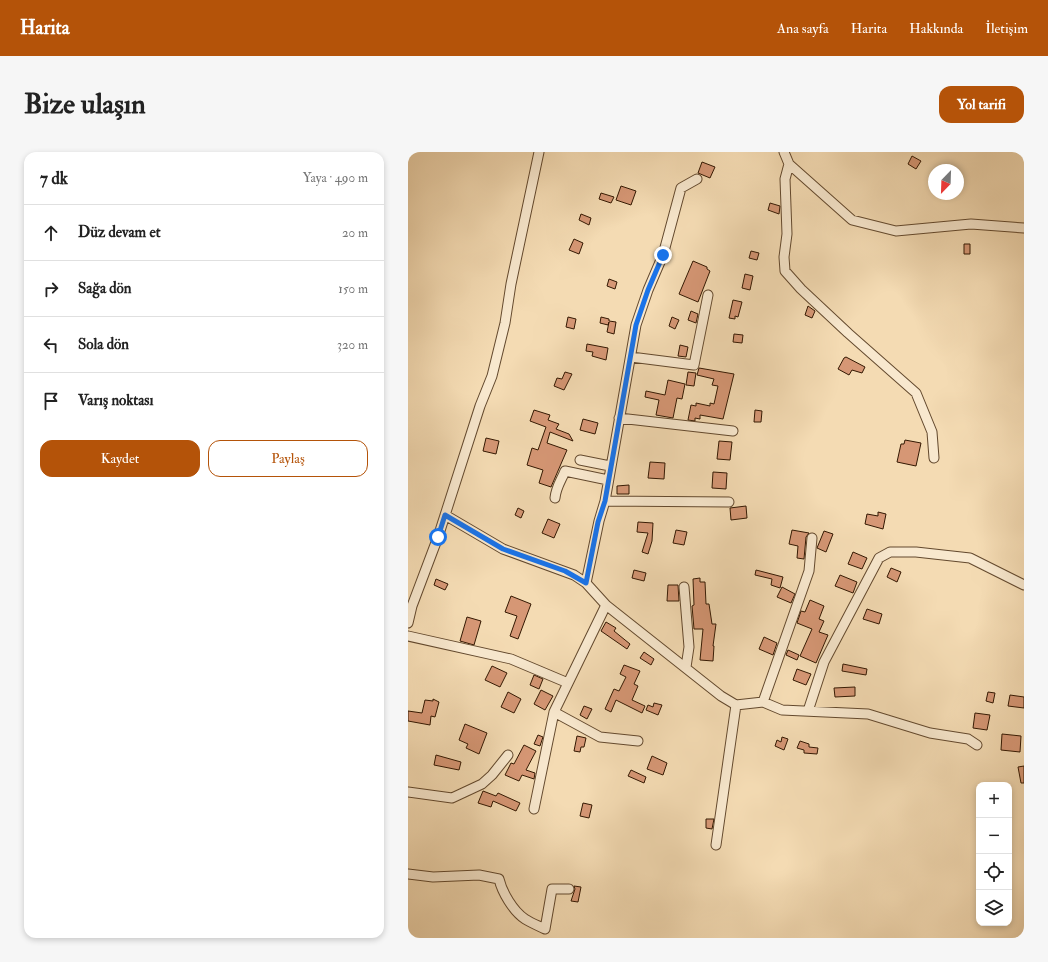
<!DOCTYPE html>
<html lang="tr">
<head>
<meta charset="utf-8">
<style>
  body { margin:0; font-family:"IM FELL Double Pica",serif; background:#f6f6f6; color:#222 }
  .controls { position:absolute; right:12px; bottom:12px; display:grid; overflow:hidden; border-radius:8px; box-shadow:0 2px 6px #0003 }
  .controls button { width:36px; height:36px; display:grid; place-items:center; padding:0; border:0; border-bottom:1px solid #e0e0e0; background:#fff; color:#222; font:20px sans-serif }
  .compass { position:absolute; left:520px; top:12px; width:36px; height:36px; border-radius:50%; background:#fff; box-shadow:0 2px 6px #0003; rotate:203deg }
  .stop { position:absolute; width:12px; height:12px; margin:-9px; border:3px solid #1a73e8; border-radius:50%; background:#fff }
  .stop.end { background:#1a73e8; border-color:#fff; box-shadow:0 1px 4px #0008 }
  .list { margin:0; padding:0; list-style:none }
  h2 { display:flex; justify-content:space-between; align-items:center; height:52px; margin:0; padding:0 16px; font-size:17px }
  h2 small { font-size:13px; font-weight:400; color:#767676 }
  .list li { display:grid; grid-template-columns:26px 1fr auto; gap:12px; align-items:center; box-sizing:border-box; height:56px; padding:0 16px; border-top:1px solid #e0e0e0 }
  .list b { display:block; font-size:15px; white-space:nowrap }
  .list em { font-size:13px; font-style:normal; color:#767676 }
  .actions { display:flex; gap:8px; padding:12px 16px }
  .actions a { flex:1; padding:9px 0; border:1px solid #b45309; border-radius:12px; text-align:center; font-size:14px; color:#b45309 }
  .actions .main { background:#b45309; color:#fff }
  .icon { flex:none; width:22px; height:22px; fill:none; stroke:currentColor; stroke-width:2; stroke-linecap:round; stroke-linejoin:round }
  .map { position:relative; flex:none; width:616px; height:786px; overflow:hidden; border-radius:12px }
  header { display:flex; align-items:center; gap:24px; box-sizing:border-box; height:56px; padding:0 20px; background:#b45309; color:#fff }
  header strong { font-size:19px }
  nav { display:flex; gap:22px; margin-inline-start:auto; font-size:14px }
  .intro { display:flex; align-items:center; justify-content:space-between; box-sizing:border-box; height:96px; padding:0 24px }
  h1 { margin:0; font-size:28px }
  .button { padding:10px 18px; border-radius:12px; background:#b45309; color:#fff; font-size:14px; font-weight:700 }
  main { display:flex; gap:24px; padding:0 24px }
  aside { flex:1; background:#fff; border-radius:12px; box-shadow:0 2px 6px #0003 }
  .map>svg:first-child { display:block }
</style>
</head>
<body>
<header>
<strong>Harita</strong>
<nav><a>Ana sayfa</a><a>Harita</a><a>Hakkında</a><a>İletişim</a></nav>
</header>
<div class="intro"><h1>Bize ulaşın</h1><a class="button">Yol tarifi</a></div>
<main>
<aside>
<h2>7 dk<small>Yaya · 490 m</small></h2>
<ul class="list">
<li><svg class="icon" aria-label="ahead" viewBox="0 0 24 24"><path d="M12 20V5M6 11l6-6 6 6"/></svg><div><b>Düz devam et</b></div><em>20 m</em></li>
<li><svg class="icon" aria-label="right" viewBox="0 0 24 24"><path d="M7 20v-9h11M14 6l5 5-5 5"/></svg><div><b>Sağa dön</b></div><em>150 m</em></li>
<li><svg class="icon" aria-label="left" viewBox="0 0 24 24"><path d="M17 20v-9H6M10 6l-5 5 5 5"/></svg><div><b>Sola dön</b></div><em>320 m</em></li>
<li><svg class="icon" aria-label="arrive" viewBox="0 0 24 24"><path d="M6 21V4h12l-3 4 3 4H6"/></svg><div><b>Varış noktası</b></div></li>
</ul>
<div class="actions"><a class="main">Kaydet</a><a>Paylaş</a></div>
</aside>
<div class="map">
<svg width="616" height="786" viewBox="0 0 616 786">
  <rect width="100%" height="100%" fill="#f4dbb3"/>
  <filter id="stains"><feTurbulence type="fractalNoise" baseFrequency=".005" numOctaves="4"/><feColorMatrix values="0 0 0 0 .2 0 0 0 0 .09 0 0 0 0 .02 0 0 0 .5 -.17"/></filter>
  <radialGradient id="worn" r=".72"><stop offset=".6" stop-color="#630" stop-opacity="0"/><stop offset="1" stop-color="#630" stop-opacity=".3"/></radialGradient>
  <path fill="#d69775" stroke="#331802" d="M504 4 513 9 508 17 500 12Z
    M294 10 307 15 302 26 290 21Z
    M213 34 228 39 223 53 208 48Z
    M193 41 206 45 203 51 191 47Z
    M362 51 372 54 371 62 360 58Z
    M173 62 183 66 181 73 171 68Z
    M166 87 175 91 171 102 161 98Z
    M556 92H562V102H556Z
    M343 99 351 101 349 108 341 106Z
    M285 109 299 115V117L302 119 290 150 271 142Z
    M337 122 345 124 342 138 334 136Z
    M201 127 209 130 207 137 199 134Z
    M325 148 334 150 330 165 327 164V167L321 166Z
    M400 154 407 159 404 166 397 163Z
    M283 159 290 162 288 171 280 168Z
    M160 165 168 167 166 177 158 175Z
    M193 165 201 167V169L208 170 206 182 199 180 201 170 200 173 192 171Z
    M264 165 271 168 267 177 261 174Z
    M326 182 335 183 334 191 325 190Z
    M179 192 200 196 198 208 184 204 185 200 178 199Z
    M272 193 280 195 278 205 270 204Z
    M438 205 457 215 454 221 444 218 441 223 430 217 436 206Z
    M291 216 326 222 315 267 292 263V267L287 266V269L280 268 283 253 288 254V251L302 254V251L306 252 310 234 304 233 306 227 289 223Z
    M157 220 164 222 156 238 146 234 149 226 154 227Z
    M280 220 288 221 286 234 278 233Z
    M260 228 277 232 274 247 269 246 265 266 248 263 251 248 237 245 238 239 257 243Z
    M126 258 142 263 140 268 151 272 148 277 161 282 165 289 142 280 139 291 159 298 143 335 131 331 135 318 119 313 124 296 130 298 138 275 122 269Z
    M347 258 354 259 353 270H346Z
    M175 267 190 271 187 282 172 278Z
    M78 286 91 289 88 302 75 299Z
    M497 288 513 291 508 314 489 310 493 292H496Z
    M311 289 324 290 322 308 309 307Z
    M242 310 257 311 256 327 240 326Z
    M305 320 319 321 318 337 304 336Z
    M221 333V342H209V334Z
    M338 354 339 366 323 368 322 356Z
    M110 356 116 359 113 366 107 363Z
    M470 360 478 362 475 377 457 372 459 362 470 364Z
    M140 367 152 372 146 386 134 381Z
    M230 370 245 371 244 389 240 402 234 400 240 381 229 380Z
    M268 378 279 380 276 393 265 391Z
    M384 378 401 381 398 385 396 407 389 406 390 394 381 392Z
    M416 379 425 382 418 400 409 396Z
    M445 400 459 406 454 417 440 412Z
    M483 416 493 420 489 430 479 425Z
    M226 418 238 421 236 429 224 426Z
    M348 418 375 425 372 436 363 433 364 427 347 423Z
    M432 423 449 430 445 441 427 434Z
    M292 426V430H297L298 452H301L304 472H308L305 494H306L305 509 292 508 295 477H286L284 454 286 453 285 427Z
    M28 427 40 432 37 438 26 433Z
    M260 433H270L271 449H259Z
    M374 435 387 442 383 451 369 445Z
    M103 444 123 452 110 487 102 484 109 464 97 460Z
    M402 448 416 454 411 467 416 469 411 480 420 483 408 511 392 504 404 477 389 471 393 459 397 460Z
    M459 457 474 462 471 472 455 467Z
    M59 465 73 469 66 493 52 489Z
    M198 470 208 476 206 479 222 492 219 497 193 479Z
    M356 485 369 491 365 503 351 497Z
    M380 498 391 503 389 508 378 503Z
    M236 500 246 507 243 513 232 506Z
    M435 512 459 517 458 523 434 519Z
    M216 513 232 519 226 532 230 534 224 548 237 554 234 561 208 548 203 560 197 557 206 537 211 539 218 525 212 522Z
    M84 514 99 521 92 535 77 528Z
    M389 517 403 522 398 533 385 528Z
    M126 523 135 527 131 537 122 533Z
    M447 535V544L427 545 426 536Z
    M133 538 145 544 137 558 126 552Z
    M100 540 113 547 106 561 93 555Z
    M580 540 587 541 585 551 578 549Z
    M602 543 616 545V556L600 554Z
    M25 547 31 550 27 565 23 564 22 573 0 569V559L14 561 17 548 25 549Z
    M246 551 254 553 250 563 238 558 240 553 245 555Z
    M176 554 184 557 179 567 172 563Z
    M567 561 582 563 579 578 565 576Z
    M57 572 79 581 71 602 58 596 60 592 51 588Z
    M594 582 613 584 612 600 593 598Z
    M130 583 135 585 132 594 126 592Z
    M169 584 178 586 176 595H173L172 600 166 599Z
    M374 585 380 587 376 598 367 594 369 588 373 590Z
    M392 589 401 592V595L410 596 409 602 396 601V598L389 596Z
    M116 593 128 599 118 618 127 621 126 627 114 623 111 629 97 623 103 611 106 612Z
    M28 603 53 610 51 618 26 613Z
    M244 604 259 611 255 623 239 617Z
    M616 614V631H613L610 615Z
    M223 618 238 625 236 631 220 624Z
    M75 639 88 644 90 641 112 651 108 659 85 649 83 655 70 651Z
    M175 651 184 653 181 666 172 664Z
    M298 667H306L304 677 298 676Z
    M166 734 173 735 170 750 163 749 167 737Z"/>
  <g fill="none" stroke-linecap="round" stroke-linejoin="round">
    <defs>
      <path id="minor" d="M376 0 381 12 444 68 488 79 563 72 616 76
        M381 12 377 27 379 82 376 105 377 119 393 137 440 181 508 241 524 280 526 306
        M223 205 286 213 300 143
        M211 266 325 279
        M172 308 202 314
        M147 346C148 335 153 329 157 319L200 328
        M197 349 321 350
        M37 363 95 397 166 423 178 431 198 453 313 544 328 553 355 550 374 558 460 562 522 581 560 587 569 593
        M178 431 191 369 197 349 228 173 240 138 255 103 273 36 289 27
        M276 435 281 495 278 515
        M198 453 146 560 192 585 230 589
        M0 471 4 454 30 385 72 254 84 224 97 171 103 132 131 0
        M0 484 103 507 160 531
        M355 550 401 419 404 386
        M400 559 416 510 471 406 482 400H508L562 406 616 433
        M0 640 44 646 74 632 84 623 100 603
        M126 657 146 560
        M308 693 328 553
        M0 722 25 725 71 723 91 727C94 740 105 759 117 767 123 771 131 774 137 777L144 737H161"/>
    </defs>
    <use href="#minor" stroke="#63492e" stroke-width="11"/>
    <use href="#minor" stroke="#f8e8ce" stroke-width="9"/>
  </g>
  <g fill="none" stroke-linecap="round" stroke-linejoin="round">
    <path stroke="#1a73e8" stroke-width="5" d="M30 385 37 363 95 397 157 419 178 431 190 370 197 349 228 173 240 138 255 103"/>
  </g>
  <rect width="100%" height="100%" filter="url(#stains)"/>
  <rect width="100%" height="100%" fill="url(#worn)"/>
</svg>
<div class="controls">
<button>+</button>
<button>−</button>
<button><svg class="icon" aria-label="locate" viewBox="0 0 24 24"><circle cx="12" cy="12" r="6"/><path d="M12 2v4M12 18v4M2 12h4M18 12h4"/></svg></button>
<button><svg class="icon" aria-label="layers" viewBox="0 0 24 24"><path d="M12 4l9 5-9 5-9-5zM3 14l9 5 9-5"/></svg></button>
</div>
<svg class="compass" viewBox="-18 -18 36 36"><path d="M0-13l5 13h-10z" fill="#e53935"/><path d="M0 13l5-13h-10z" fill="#767676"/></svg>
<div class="stop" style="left:30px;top:385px"></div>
<div class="stop end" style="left:255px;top:103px"></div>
</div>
</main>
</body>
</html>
